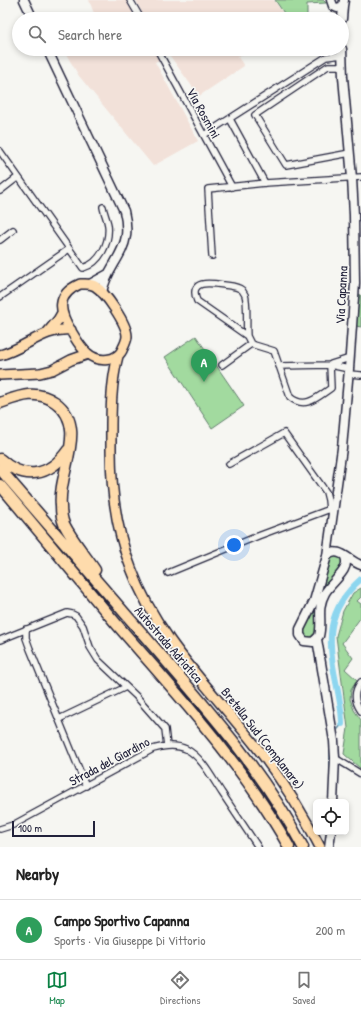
<!DOCTYPE html>
<html lang="en">
<head>
<meta charset="utf-8">
<style>
  body { margin:0; font-family:"Patrick Hand",sans-serif; background:#f6f6f6; color:#222 }
  .controls { position:absolute; right:12px; bottom:12px; display:grid; overflow:hidden; border-radius:6px; box-shadow:0 2px 6px #0003 }
  .controls button { width:36px; height:36px; display:grid; place-items:center; padding:0; border:0; border-bottom:1px solid #e0e0e0; background:#fff; color:#222; font:20px sans-serif }
  .scale { position:absolute; left:12px; bottom:10px; width:83px; box-sizing:border-box; padding-left:4px; border:2px solid #22223b; border-top:0; font-size:11px; line-height:14px; white-space:nowrap; color:#22223b; -webkit-text-stroke:3px #f6f6f2; paint-order:stroke }
  .you { position:absolute; left:234px; top:545px; width:14px; height:14px; margin:-10px; border:3px solid #fff; border-radius:50%; background:#1a73e8; box-shadow:0 0 0 6px #1a73e833 }
  .badge { display:grid; place-items:center; width:26px; height:26px; border-radius:50%; background:#0b8043; color:#fff; font-size:13px; font-weight:700 }
  .pin { position:absolute; translate:-50% -33px; filter:drop-shadow(0 1px 2px #0008) }
  .pin::after { content:''; position:absolute; top:21px; width:14px; height:12px; background:inherit; clip-path:polygon(0 0,100% 0,50% 100%) }
  .list { margin:0; padding:0; list-style:none }
  h2 { display:flex; justify-content:space-between; align-items:center; height:52px; margin:0; padding:0 16px; font-size:17px }
  h2 small { font-size:13px; font-weight:400; color:#767676 }
  .list li { display:grid; grid-template-columns:26px 1fr auto; gap:12px; align-items:center; box-sizing:border-box; height:60px; padding:0 16px; border-top:1px solid #e0e0e0 }
  .list b { display:block; font-size:15px; white-space:nowrap }
  .list p { margin:0; font-size:13px; white-space:nowrap; color:#767676 }
  .list em { font-size:13px; font-style:normal; color:#767676 }
  .icon { flex:none; width:22px; height:22px; fill:none; stroke:currentColor; stroke-width:2; stroke-linecap:round; stroke-linejoin:round }
  .map { position:relative; flex:none; width:361px; height:847px; overflow:hidden }
  .search { position:absolute; background:#fff; box-shadow:0 2px 6px #0003; left:12px; right:12px; top:12px; height:44px; display:flex; align-items:center; gap:10px; box-sizing:border-box; padding:0 14px; border-radius:22px; color:#767676; font-size:15px }
  .sheet { height:112px; background:#fff }
  nav { display:flex; justify-content:space-around; align-items:center; box-sizing:border-box; height:56px; border-top:1px solid #e0e0e0; background:#fff; font-size:11px; color:#767676 }
  nav a { display:grid; justify-items:center; gap:2px }
  nav .on { color:#0b8043 }
  .map>svg:first-child { display:block }
</style>
</head>
<body>
<div class="map">
<svg width="361" height="847" viewBox="0 0 361 847">
  <rect width="100%" height="100%" fill="#f6f6f2"/>
  <filter id="ink" filterUnits="userSpaceOnUse"><feTurbulence type="fractalNoise" baseFrequency=".025" numOctaves="2"/><feDisplacementMap in="SourceGraphic" scale="8" xChannelSelector="R" yChannelSelector="G"/><feConvolveMatrix kernelMatrix="1 2 1 2 8 2 1 2 1" color-interpolation-filters="sRGB"/></filter>
  <g filter="url(#ink)">
    <path fill="#f2e1d9" d="M89 0H126L136 19H96Z
      M136 0H274L287 19H145Z
      M63 49H153L159 60 155 62 198 141 153 166 79 76Z
      M165 49H250L238 57 244 66 199 96Z"/>
    <path fill="#a2da9f" stroke="#627e6d" d="M275 0H323L326 3 307 4V19H288Z
      M359 294 361 295V327L356 326Z
      M196 336 244 406 212 428 165 357Z
      M332 555 342 557 344 565 329 582 314 640 304 638 303 630 327 561Z
      M361 588V597L357 601 361 604V617L342 643 353 658 345 669 357 680 351 690 350 699 354 710 361 720V769L344 754 348 728 336 636 343 611 353 593Z"/>
    <g fill="none" stroke-linecap="round" stroke-linejoin="round">
      <path stroke="#628ea7" stroke-width="1.5" d="M338 729 342 724
        M330 788V748
        M326 839 327 832"/>
      <path stroke="#8dd6ef" stroke-width="6" d="M342 724C342 710 339 696 336 682 327 639 326 610 361 579"/>
      <defs>
        <path id="street" d="M130 0 141 19
          M157 49 232 187
          M342 66H328L255 115 286 165 350 153
          M230 119 265 183
          M204 135 326 57 342 55
          M0 151 83 268C100 263 110 243 108 225 107 219 104 213 103 207
          M0 191 18 177
          M0 240 13 230
          M212 256 208 189 265 183 361 177
          M0 297 69 249
          M247 336C246 326 248 303 245 295 245 295 242 290 242 290 237 286 230 286 224 285 211 283 188 279 197 301L247 336 251 344
          M331 364 350 358
          M222 365 251 344 274 351 290 397C305 410 318 397 331 388L330 365
          M279 366 330 365 349 369
          M349 374 361 375
          M229 464 284 433 326 492 328 500 329 510
          M168 573 258 536 333 508
          M26 629V638L30 649 86 786
          M0 640 67 613 72 614 76 616 83 626 90 647 98 660 136 696 165 729 167 746
          M361 682C353 692 354 701 361 711
          M59 719 126 687
          M335 758 361 774
          M0 829 13 825 153 749C163 746 176 744 186 749 202 757 212 778 222 793 234 811 246 829 258 847"/>
        <path id="secondary" d="M24 0 33 19
          M331 0 333 6 337 8 343 6 344 0
          M342 19 343 6
          M47 49 124 211C126 219 127 227 126 236 123 257 105 271 102 293
          M90 284 108 274
          M327 556 342 448 349 369 355 283 354 215 352 178 343 77 342 49
          M345 557C351 570 331 582 325 593 316 609 323 621 319 636L313 642 304 641 300 635V629L314 601 327 556C338 545 349 561 361 565
          M317 639 334 741 335 758 333 802
          M329 847 331 832"/>
        <path id="primary" d="M80 284C86 284 90 283 95 286 105 292 127 324 127 336 127 340 125 344 123 348 118 362 98 363 87 353 80 347 76 339 71 331 59 312 55 295 80 284Z
          M47 333 58 320 62 313
          M0 355C25 349 44 327 71 330
          M118 356C110 386 111 419 111 450 111 490 116 530 131 568 156 637 211 689 255 745 280 777 302 811 320 847
          M0 375 40 373 52 370 71 360 88 354"/>
        <path id="highway" d="M0 403C20 396 36 389 55 402 90 427 57 473 61 506 61 512 62 519 64 524 72 540 85 555 95 570
          M0 459C24 481 49 477 68 450
          M0 469C54 531 108 593 161 655 214 716 266 776 303 847
          M0 485C40 532 79 580 119 627 180 697 244 766 289 847"/>
      </defs>
      <use href="#street" stroke="#22223b" stroke-width="8"/>
      <use href="#secondary" stroke="#22223b" stroke-width="11"/>
      <use href="#primary" stroke="#22223b" stroke-width="12"/>
      <use href="#highway" stroke="#22223b" stroke-width="13"/>
      <use href="#street" stroke="#f6f6f2" stroke-width="5.5"/>
      <use href="#secondary" stroke="#f6f6f2" stroke-width="8"/>
      <use href="#primary" stroke="#fedbac" stroke-width="9"/>
      <use href="#highway" stroke="#fedbac" stroke-width="10"/>
    </g>
  </g>
  <g text-anchor="middle" stroke-width="3.5" stroke-linejoin="round" paint-order="stroke">
    <g font-size="13" fill="#22223b" stroke="#f6f6f2">
      <text transform="translate(204 113) rotate(61)" y="5">Via Rosmini</text>
      <text transform="translate(341 295) rotate(-87)" y="5">Via Capanna</text>
      <text transform="translate(169 644) rotate(49)" y="5">Autostrada Adriatica</text>
      <text transform="translate(263 738) rotate(52)" y="5">Bretella Sud (Complanare)</text>
      <text transform="translate(109 761) rotate(-28)" y="5">Strada del Giardino</text>
    </g>
  </g>
</svg>
<div class="controls">
<button><svg class="icon" aria-label="locate" viewBox="0 0 24 24"><circle cx="12" cy="12" r="6"/><path d="M12 2v4M12 18v4M2 12h4M18 12h4"/></svg></button>
</div>
<div class="scale">100 m</div>
<div class="you"></div>
<div class="pin badge" style="left:204px;top:382px;background:#2e9e5b">A</div>
<div class="search"><svg class="icon" aria-label="search" viewBox="0 0 24 24"><circle cx="10" cy="10" r="6"/><path d="M15 15l6 6"/></svg>Search here</div>
</div>
<section class="sheet">
<h2>Nearby<small></small></h2>
<ul class="list">
<li><span class="badge" style="background:#2e9e5b">A</span><div><b>Campo Sportivo Capanna</b><p>Sports · Via Giuseppe Di Vittorio</p></div><em>200 m</em></li>
</ul>
</section>
<nav>
<a class="on"><svg class="icon" aria-label="map" viewBox="0 0 24 24"><path d="M3 6l6-2 6 2 6-2v14l-6 2-6-2-6 2zM9 4v14M15 6v14"/></svg>Map</a>
<a><svg class="icon" aria-label="directions" viewBox="0 0 24 24"><path d="M12 3l9 9-9 9-9-9zM9 14v-3h6M13 9l2 2-2 2"/></svg>Directions</a>
<a><svg class="icon" aria-label="saved" viewBox="0 0 24 24"><path d="M7 4h10v16l-5-4-5 4z"/></svg>Saved</a>
</nav>
</body>
</html>
